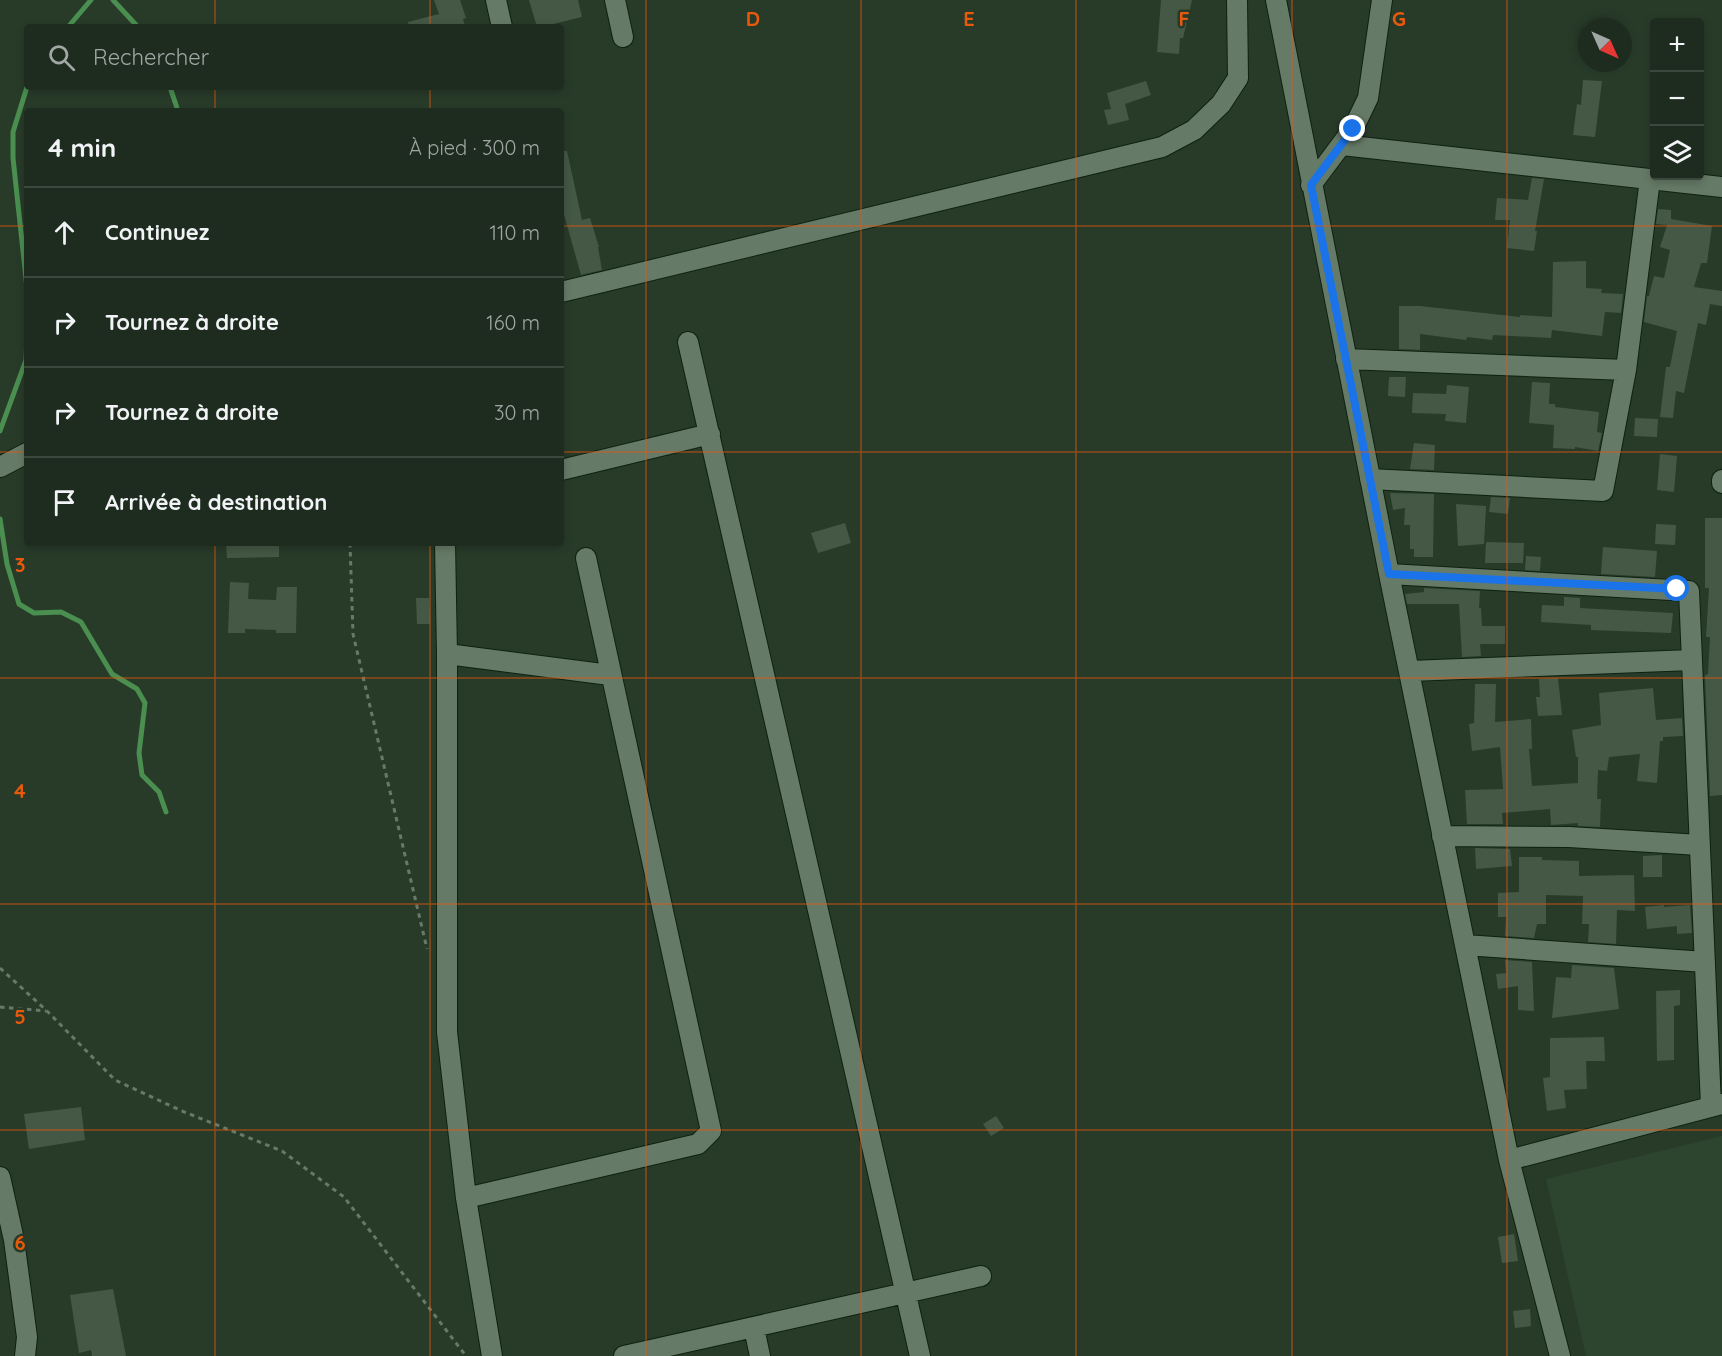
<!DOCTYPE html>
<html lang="fr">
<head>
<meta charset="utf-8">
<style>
  body { margin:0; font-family:Quicksand,sans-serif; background:#263428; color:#f1f3f6 }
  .controls { position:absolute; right:18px; top:18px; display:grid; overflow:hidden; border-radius:6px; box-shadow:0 3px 9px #0003 }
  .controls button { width:54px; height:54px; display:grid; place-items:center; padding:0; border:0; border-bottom:2px solid #3c483d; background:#1e2c1f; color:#f1f3f6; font:30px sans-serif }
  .compass { position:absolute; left:1578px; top:18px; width:54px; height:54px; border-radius:50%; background:#1e2c1f; box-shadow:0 3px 9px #0003; rotate:135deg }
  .stop { position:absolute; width:18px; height:18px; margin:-14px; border:4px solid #1a73e8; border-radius:50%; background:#fff }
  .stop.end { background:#1a73e8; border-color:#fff; box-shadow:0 2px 6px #0008 }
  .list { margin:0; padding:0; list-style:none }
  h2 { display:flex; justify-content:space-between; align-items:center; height:78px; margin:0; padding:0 24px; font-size:26px }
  h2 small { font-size:20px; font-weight:400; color:#a1a7a4 }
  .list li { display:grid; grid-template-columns:39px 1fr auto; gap:18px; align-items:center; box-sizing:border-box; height:90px; padding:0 24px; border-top:2px solid #3c483d }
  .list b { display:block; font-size:22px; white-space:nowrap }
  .list em { font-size:20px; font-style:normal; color:#a1a7a4 }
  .icon { flex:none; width:33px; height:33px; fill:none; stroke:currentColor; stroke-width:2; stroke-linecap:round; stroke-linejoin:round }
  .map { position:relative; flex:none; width:1722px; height:1356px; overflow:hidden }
  .search { position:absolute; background:#1e2c1f; box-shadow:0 3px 9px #0003; left:24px; top:24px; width:540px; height:66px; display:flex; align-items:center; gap:15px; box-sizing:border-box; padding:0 21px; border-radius:6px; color:#a1a7a4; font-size:22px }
  .panel { position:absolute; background:#1e2c1f; box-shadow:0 3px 9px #0003; left:24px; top:108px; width:540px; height:438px; border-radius:6px }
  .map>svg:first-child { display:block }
</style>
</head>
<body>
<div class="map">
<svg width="1722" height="1356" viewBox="0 0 1722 1356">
  <rect width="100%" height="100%" fill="#283b29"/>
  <path fill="#2d452e" d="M1722 1136V1356H1586L1546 1179Z"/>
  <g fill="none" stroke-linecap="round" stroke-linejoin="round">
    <path stroke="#4a8e50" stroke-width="5" d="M113 0 138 27
      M68 27 91 0
      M170 87 178 111
      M27 288 13 158V132L27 87
      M0 431 26 360 27 336
      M0 519 7 564 19 604 34 613 61 612 81 622 112 674 137 689 145 703 139 753 142 775 159 792 166 812"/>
  </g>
  <path fill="#445845" d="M434 0H460L466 18 463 19 465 27H409L408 22 439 14Z
    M529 0H578L582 17 553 24 554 27H537Z
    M1161 0H1192L1183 38H1180L1179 54 1157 52Z
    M1583 80 1602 81 1595 137 1573 135 1577 104 1581 105Z
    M1146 81 1151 95 1125 104 1129 120 1108 125 1104 110 1111 109 1107 93Z
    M561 151H567L582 220 590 218 599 247H598L602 270 581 275 563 211 561 212Z
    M1532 178 1544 179 1535 231H1537L1534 251 1507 248 1510 220H1495L1497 198 1528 200Z
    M1658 209 1671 210V219L1712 226 1707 263H1701L1694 287 1722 291V306L1710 304 1706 325 1698 323 1684 393 1676 391 1673 418 1660 417 1666 367H1670L1677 331 1644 322 1647 296H1649L1654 276 1664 278 1670 250 1660 247 1667 225 1656 224Z
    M1586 261V288L1602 289 1601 293 1623 294 1621 313 1605 312 1602 336 1552 330 1551 338 1493 335 1492 340 1467 337 1466 340 1420 334V350L1399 349V306H1420L1520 317V315L1552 317 1553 262Z
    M1389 377H1406L1405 397 1388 396Z
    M1532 382 1550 383 1549 404H1555V407L1599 412 1597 432 1602 433 1598 451 1575 447V449L1553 448 1554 425 1529 423Z
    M1447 385 1469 387 1466 423 1445 421 1446 414 1412 413 1413 393 1446 394Z
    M1635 418 1658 419 1657 437 1634 436Z
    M1414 443 1435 445 1434 470 1410 469Z
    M1660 454 1677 456 1674 492 1657 490Z
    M1390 493 1434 494 1433 557H1414V549H1410V525H1404L1405 508 1393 510Z
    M1491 497 1510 498 1508 514 1489 512Z
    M1456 504 1486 506 1484 544 1458 546Z
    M1705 518H1722V795L1710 796 1705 675 1708 674 1710 637H1706L1709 588H1705Z
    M845 523 851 543 818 553 811 533Z
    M1656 524 1676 525 1675 545 1655 544Z
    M1486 542 1524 543 1523 563H1485Z
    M226 543H279V557L227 558Z
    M1603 547 1657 551 1655 577 1601 574Z
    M1526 556 1541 557 1540 571 1525 570Z
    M230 582 249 583 248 599 276 600 277 587H297L296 633H276V630L245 629V633H228Z
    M1424 588 1480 591 1479 608H1481L1482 626H1505V644H1480L1481 656 1462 657 1459 604H1407L1405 594 1424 592Z
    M1564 597 1580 598V608L1673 613 1671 633 1591 630V625L1541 622 1542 605 1564 606Z
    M416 598H429L430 624H417Z
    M1558 678 1562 715 1538 716 1536 697H1540L1539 679Z
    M1475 684H1496L1495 722 1531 719 1532 749H1529L1532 786 1578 783V757H1576L1572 730 1601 725 1599 693 1653 688 1656 720 1682 718 1683 736 1663 737V741H1660L1657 783 1637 781 1640 754 1609 757 1607 771 1598 770 1597 799H1601L1600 827 1578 826V823L1551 825 1550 809 1502 813 1503 824H1467L1465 790 1503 789 1500 747 1472 751 1469 724 1474 723Z
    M1475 848 1510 849 1512 866 1476 869Z
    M1662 855V877H1643V856Z
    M1519 857H1542V860L1579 861V876L1634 875 1635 911 1617 910 1616 944 1588 942 1589 924H1582L1583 896 1546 895V924H1537L1534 938 1505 936 1506 917H1498V893L1519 892Z
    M1664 905V907L1690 905 1692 933 1677 934V926L1647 929 1645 907Z
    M1505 960 1532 962 1534 1011 1518 1010V986L1498 989 1496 974 1506 973Z
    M1572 965 1614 968 1619 1009 1552 1018 1556 977 1571 978Z
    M1680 990V1005L1674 1006V1060L1657 1061 1656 991Z
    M1604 1037 1605 1061H1586L1587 1089 1564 1090 1566 1108 1547 1111 1543 1078 1550 1077V1038Z
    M81 1107 85 1140 29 1149 24 1114Z
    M996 1116 1004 1128 991 1136 983 1124Z
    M1514 1234 1518 1261 1502 1263 1498 1237Z
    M113 1289 126 1356H92L91 1350 79 1353 70 1295Z
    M1530 1309 1531 1326 1515 1328 1513 1311Z"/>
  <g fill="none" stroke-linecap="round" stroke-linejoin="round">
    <defs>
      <path id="minor" d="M496 0 502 27
        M615 0 623 37
        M1276 0 1389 574 1509 1160
        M1342 145 1722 187
        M1311 185 1353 129 1368 98 1382 0
        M561 292 1162 147 1194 130 1221 104 1238 78 1237 0
        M688 342 920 1356
        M1346 359 1626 370
        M0 467 27 453
        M561 470 710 434
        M1370 479 1603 491 1626 370 1650 179
        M1722 480V483
        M445 543 447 654V1032L466 1198 492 1356
        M1389 574 1689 591 1711 1106
        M447 654 610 675
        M1410 671 1692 660
        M1442 836 1569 837 1700 845
        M1465 945 1705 962
        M0 1177 14 1240 27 1337 25 1356
        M466 1198 698 1144 711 1131 586 558
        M754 1328 760 1356
        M624 1356 981 1276
        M1560 1356 1509 1160 1722 1104"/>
    </defs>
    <use href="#minor" stroke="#0f2111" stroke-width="22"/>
    <path stroke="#687969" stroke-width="3" stroke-dasharray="4.5 4.5" stroke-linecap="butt" d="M350 543 353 634 427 949
      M0 968 47 1011 115 1080 182 1111 282 1151 344 1197 466 1356
      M0 1007 46 1011"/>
    <use href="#minor" stroke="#667b67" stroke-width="20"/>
  </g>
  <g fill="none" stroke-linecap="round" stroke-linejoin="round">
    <path stroke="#1a73e8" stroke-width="8" d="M1353 129 1311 185 1389 574 1677 589"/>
  </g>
  <path fill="none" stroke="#e8590c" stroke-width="1.5" stroke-opacity="0.55" d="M215 0V27M430 0V27M646 0V1356M861 0V1356M1076 0V1356M1292 0V1356M1507 0V1356M215 87V111M430 87V111M0 226H27M561 226H1722M0 452H27M561 452H1722M215 543V1356M430 543V1356M0 678H1722M0 904H1722M0 1130H1722"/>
  <g font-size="20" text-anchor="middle" font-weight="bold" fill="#e8590c" stroke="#283b29" stroke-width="5" stroke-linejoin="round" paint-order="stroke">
    <text x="753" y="26">D</text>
    <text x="969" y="26">E</text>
    <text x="1184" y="26">F</text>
    <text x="1399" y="26">G</text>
    <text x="20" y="572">3</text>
    <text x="20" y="798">4</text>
    <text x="20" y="1024">5</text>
    <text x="20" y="1250">6</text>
  </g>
</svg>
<div class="controls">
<button>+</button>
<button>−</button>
<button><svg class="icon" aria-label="layers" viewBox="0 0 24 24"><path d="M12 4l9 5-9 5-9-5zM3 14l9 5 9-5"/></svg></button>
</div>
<svg class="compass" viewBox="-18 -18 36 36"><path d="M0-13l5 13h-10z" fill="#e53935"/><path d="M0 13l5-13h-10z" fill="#a1a7a4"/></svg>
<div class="stop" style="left:1677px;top:589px"></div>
<div class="stop end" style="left:1353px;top:129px"></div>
<div class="search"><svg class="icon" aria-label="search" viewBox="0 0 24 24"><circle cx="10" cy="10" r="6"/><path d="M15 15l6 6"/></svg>Rechercher</div>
<section class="panel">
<h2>4 min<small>À pied · 300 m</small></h2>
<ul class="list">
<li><svg class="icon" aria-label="ahead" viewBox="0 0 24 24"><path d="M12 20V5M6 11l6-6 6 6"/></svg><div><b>Continuez</b></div><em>110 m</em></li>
<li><svg class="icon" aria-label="right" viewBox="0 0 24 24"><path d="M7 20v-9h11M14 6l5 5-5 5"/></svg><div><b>Tournez à droite</b></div><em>160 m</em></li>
<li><svg class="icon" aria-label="right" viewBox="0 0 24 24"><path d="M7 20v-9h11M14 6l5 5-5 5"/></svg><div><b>Tournez à droite</b></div><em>30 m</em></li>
<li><svg class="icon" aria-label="arrive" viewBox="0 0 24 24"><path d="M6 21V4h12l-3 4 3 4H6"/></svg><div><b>Arrivée à destination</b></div></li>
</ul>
</section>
</div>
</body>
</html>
